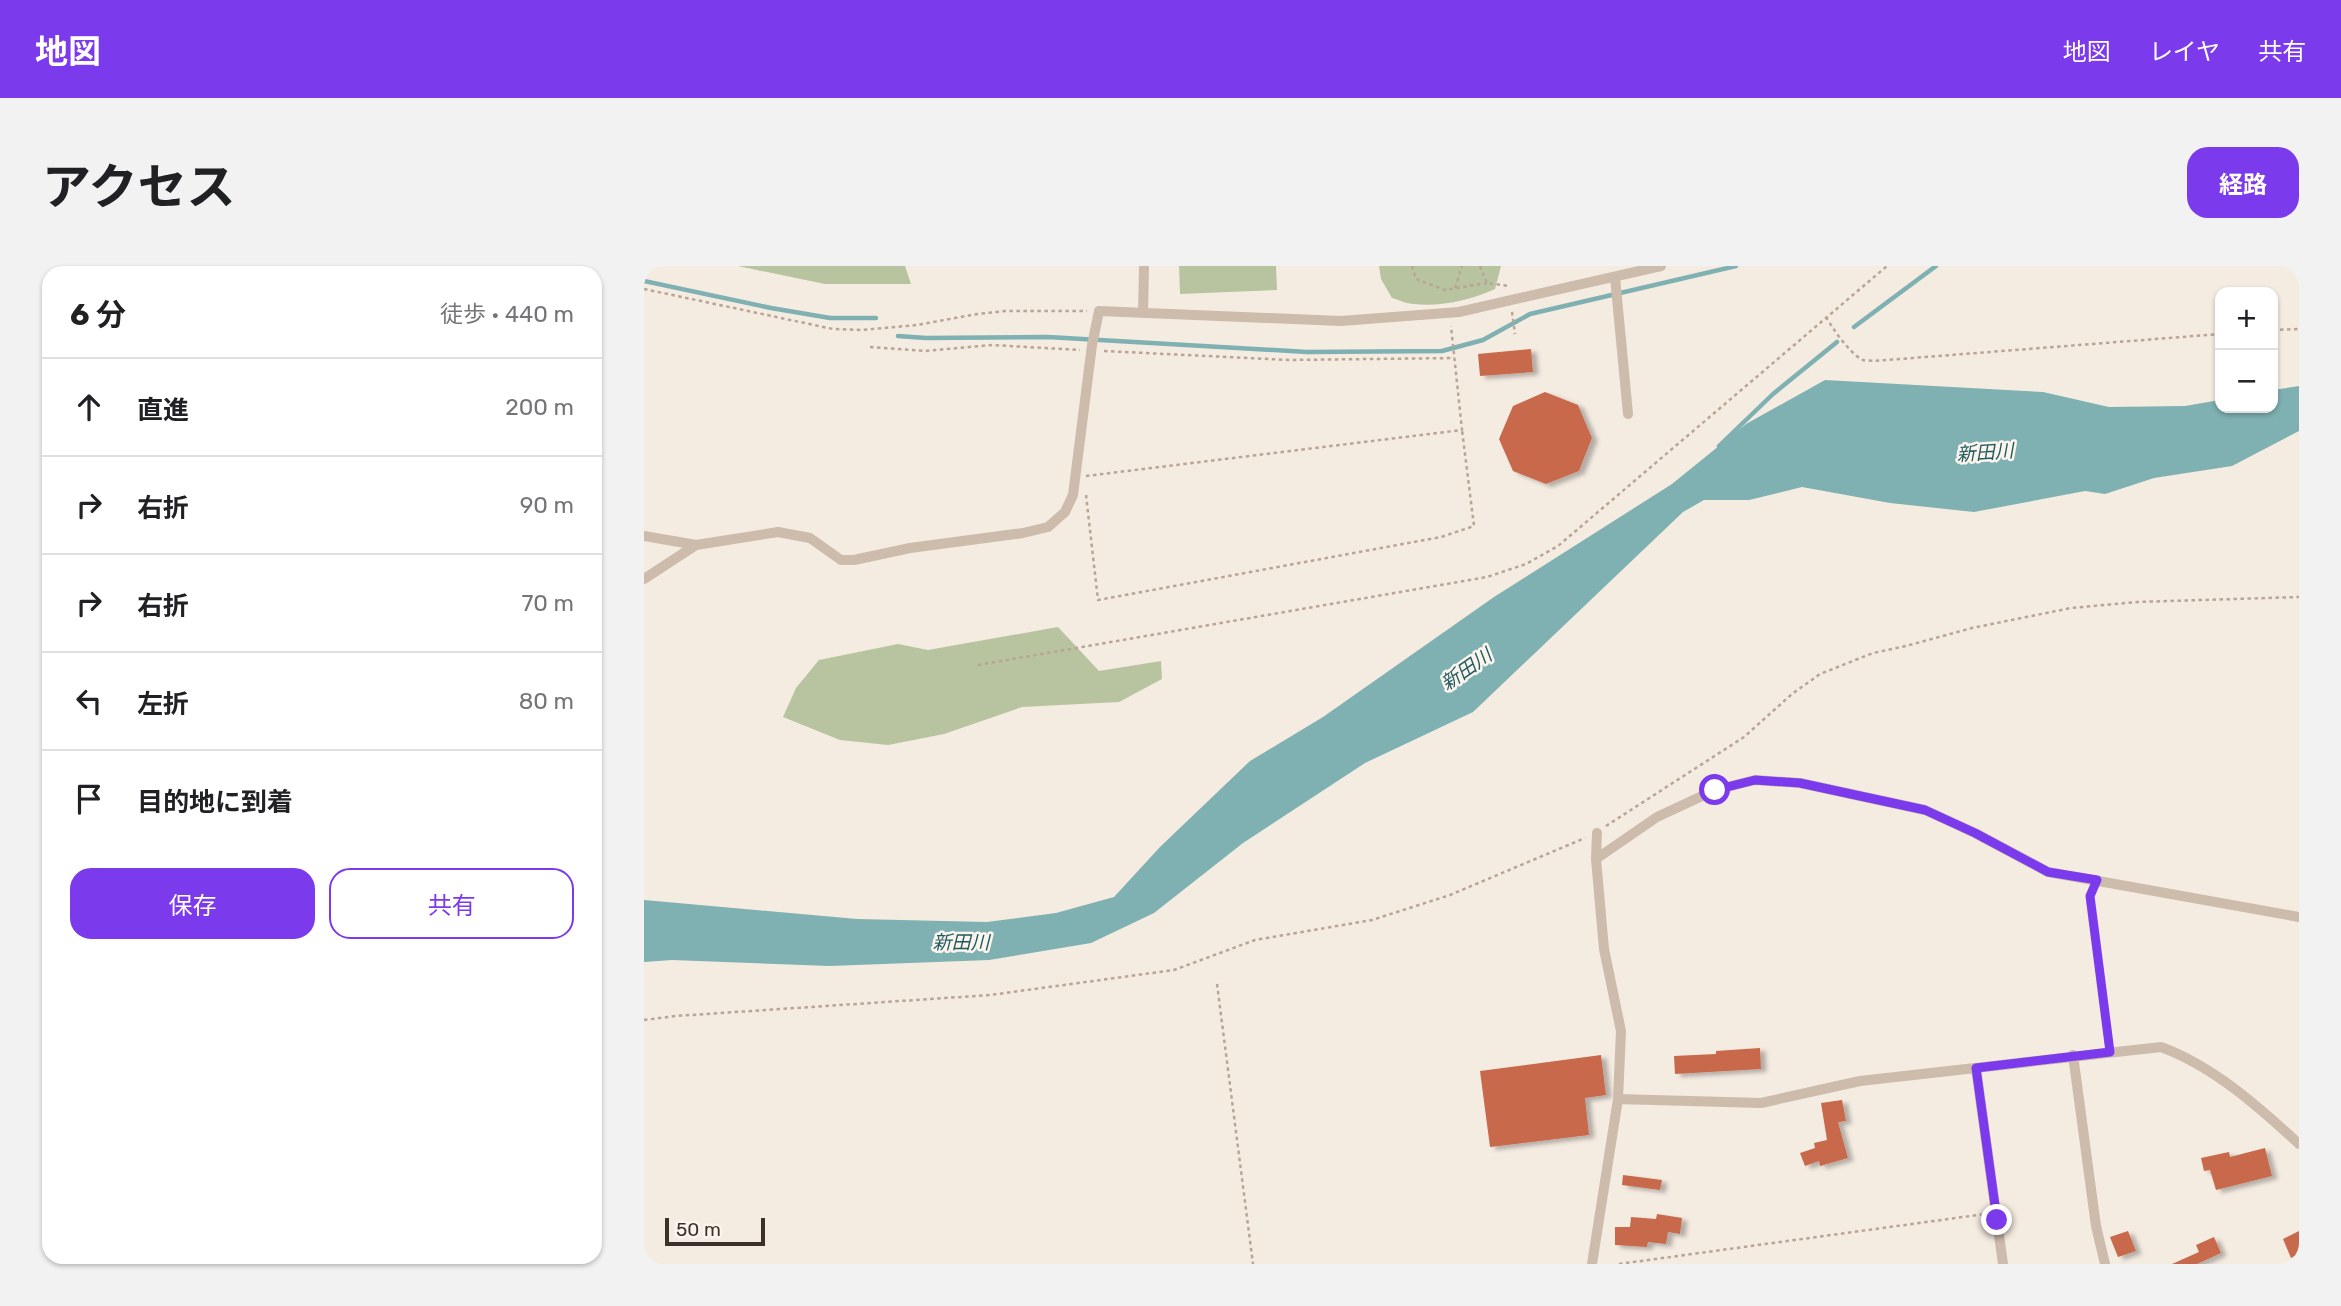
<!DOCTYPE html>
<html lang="ja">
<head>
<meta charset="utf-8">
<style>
  body { margin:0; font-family:Rubik,"Noto Sans JP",sans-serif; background:#f2f2f2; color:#202124 }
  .controls { position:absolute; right:21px; top:21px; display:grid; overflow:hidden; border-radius:14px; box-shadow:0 2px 5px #0004 }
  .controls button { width:63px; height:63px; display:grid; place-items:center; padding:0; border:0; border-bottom:2px solid #e0e0e0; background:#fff; color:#202124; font:35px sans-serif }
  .scale { position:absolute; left:21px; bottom:18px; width:100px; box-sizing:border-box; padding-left:7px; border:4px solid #3b302b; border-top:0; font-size:19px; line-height:24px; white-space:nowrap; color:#3b302b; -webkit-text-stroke:5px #fbf5ee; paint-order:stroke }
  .stop { position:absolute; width:21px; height:21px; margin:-16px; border:5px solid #7c3aed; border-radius:50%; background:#fff }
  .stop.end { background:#7c3aed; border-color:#fff; box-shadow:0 2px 7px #0008 }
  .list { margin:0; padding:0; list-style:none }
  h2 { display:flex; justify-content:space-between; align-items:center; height:91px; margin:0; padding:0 28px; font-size:30px }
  h2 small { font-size:23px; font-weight:400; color:#757577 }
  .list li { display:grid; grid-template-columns:46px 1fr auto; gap:21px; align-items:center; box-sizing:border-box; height:98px; padding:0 28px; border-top:2px solid #e0e0e0 }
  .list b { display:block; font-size:26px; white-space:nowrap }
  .list em { font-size:23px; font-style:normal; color:#757577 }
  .actions { display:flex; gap:14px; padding:21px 28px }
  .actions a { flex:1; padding:16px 0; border:2px solid #7c3aed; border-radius:21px; text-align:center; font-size:24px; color:#7c3aed }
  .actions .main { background:#7c3aed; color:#fff }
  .icon { flex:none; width:38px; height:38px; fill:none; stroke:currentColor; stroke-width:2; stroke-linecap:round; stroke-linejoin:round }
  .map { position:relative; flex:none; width:1655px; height:998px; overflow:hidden; border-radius:21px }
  header { display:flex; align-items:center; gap:42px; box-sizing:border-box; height:98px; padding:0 35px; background:#7c3aed; color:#fff }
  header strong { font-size:33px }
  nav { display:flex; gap:38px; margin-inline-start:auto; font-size:24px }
  .intro { display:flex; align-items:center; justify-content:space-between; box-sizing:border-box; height:168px; padding:0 42px }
  h1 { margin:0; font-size:49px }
  .button { padding:18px 32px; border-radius:21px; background:#7c3aed; color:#fff; font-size:24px; font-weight:700 }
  main { display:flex; gap:42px; padding:0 42px }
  aside { flex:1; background:#fff; border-radius:21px; box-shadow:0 2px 5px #0004 }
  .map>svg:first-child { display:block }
</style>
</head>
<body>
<header>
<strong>地図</strong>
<nav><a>地図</a><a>レイヤ</a><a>共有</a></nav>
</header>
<div class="intro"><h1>アクセス</h1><a class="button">経路</a></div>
<main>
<aside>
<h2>6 分<small>徒歩 · 440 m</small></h2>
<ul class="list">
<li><svg class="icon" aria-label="ahead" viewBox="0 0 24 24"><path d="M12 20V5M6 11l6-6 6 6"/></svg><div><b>直進</b></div><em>200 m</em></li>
<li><svg class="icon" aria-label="right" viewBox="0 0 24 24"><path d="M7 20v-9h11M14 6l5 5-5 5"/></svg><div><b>右折</b></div><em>90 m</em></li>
<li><svg class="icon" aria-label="right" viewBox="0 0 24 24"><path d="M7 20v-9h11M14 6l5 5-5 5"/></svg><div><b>右折</b></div><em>70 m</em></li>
<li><svg class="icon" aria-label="left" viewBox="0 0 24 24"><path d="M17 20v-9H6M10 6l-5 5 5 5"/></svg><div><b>左折</b></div><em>80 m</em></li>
<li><svg class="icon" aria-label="arrive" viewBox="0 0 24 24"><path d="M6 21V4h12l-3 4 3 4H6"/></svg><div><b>目的地に到着</b></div></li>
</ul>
<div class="actions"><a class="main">保存</a><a>共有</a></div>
</aside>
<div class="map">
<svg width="1655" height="998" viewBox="0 0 1655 998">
  <defs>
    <filter id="shadow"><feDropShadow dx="5.5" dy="3" stdDeviation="2" flood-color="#0004"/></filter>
  </defs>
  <rect width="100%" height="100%" fill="#f4ebe1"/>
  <path fill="#b8c4a0" d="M94 0H261L267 18H181Z
    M535 0H632L633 24 536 28Z
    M735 0H857L851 23C828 34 796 41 770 38 763 38 755 34 748 32L737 13Z
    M414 361 455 405 517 395 518 413 475 436 378 441 300 468 244 479 196 474 139 451 152 422 175 394 254 378 284 384Z"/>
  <path fill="#7fb0b2" d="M1181 114 1399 126 1465 141 1541 140 1576 134V142H1629V124L1655 120V165L1588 200 1510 212 1461 228 1441 225 1330 246 1246 237 1158 221 1105 234H1060L1039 246 829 446 721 497 599 577 510 647 447 677 345 694 186 700 28 694 0 696V634L213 653 343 656 412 647 470 631 516 581 606 495 679 451 850 331 1028 218 1102 158Z"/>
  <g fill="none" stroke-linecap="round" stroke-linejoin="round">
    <path stroke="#7fb0b2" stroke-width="4.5" d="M0 15 127 42 186 52H232
      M1210 61 1292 0
      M254 70 282 72 404 71 663 86 798 85 839 74 886 48 1092 0
      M1075 180 1129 128 1193 76"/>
  </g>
  <path fill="#c8694b" filter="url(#shadow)" d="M887 83 889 106 836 110 834 88Z
    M901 126 934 139 948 172 935 205 902 218 869 205 855 173 869 140Z
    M1116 782 1117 803 1031 808 1030 790 1072 788V785Z
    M957 789 962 829 941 832 945 869 846 881 836 805Z
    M1198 834 1202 855 1194 856 1204 892 1176 900 1175 895 1161 900 1156 887 1171 882 1170 877 1183 874 1177 837Z
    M1621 882 1628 910 1572 924 1566 904 1560 905 1557 892 1585 886 1586 891Z
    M979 909 1018 914 1016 924 978 919Z
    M1013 948 1038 952 1036 968 1024 966 1022 978 1004 976 1003 981 971 979V961H986L987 951 1012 953Z
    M1484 965 1492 985 1474 991 1466 971Z
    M1655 965V988L1647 992 1639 973Z
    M1570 971 1577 987 1553 998H1528L1555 986 1552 979Z"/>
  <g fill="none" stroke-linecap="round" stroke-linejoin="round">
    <path stroke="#b9a596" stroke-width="2.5" stroke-dasharray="3.5 3.5" stroke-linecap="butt" d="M768 0 772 13 801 24 843 17
      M836 0 843 17 864 20V22
      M811 22 818 0
      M0 23 189 63 217 64 273 59 333 48 361 45H443
      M868 46 871 68
      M1182 51C1189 63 1206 88 1219 94 1222 95 1227 94 1230 95L1576 68
      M1629 64 1655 63
      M226 81 281 85 348 79 436 84
      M460 85 645 94 810 92
      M442 210 818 164 807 60
      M442 229 454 334 797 271 830 260 818 164
      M334 399 843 311 882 298 914 280 1243 0
      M962 560 1100 471 1148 428 1176 408 1229 387 1262 380 1328 362 1427 342 1493 336 1655 331
      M1447 627 1465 776
      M573 718 609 998
      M0 754 32 750 346 729 530 704 611 674 728 654 806 629 941 572
      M975 998 1341 948"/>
    <path stroke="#cdbbac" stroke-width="10" d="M971 11 984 148
      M499 47 500 0
      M0 270 52 279
      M0 313 52 279 134 266 166 272 197 294H210L266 282 379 267 404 261 421 246 429 229 448 79 455 45 697 55 815 46 1017 0
      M952 593 1013 551 1071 524 1111 514 1156 517 1281 544 1331 567 1404 606 1655 651
      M1429 789 1452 960 1461 998
      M1332 802 1359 998
      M974 833 1117 837 1216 815 1517 781C1569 800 1615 841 1655 878
      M948 998 974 833 977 765 960 683 952 593 953 567"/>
  </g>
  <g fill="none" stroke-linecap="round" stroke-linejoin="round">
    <path stroke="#7c3aed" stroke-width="9" d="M1071 524 1111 514 1156 517 1281 544 1331 567 1404 606 1453 614 1446 630 1466 786 1332 802 1353 954"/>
  </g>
  <g text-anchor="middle" stroke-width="5" stroke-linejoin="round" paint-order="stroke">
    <g font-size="19" font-style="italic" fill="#1f5a5e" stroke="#fbf5ee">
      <text transform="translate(1341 186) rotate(-4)" y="7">新田川</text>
      <text transform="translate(822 403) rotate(-35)" y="7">新田川</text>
      <text x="317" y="683">新田川</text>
    </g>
  </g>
</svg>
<div class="controls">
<button>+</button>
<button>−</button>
</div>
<div class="scale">50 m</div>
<div class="stop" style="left:1071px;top:524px"></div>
<div class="stop end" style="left:1353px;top:954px"></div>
</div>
</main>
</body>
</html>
